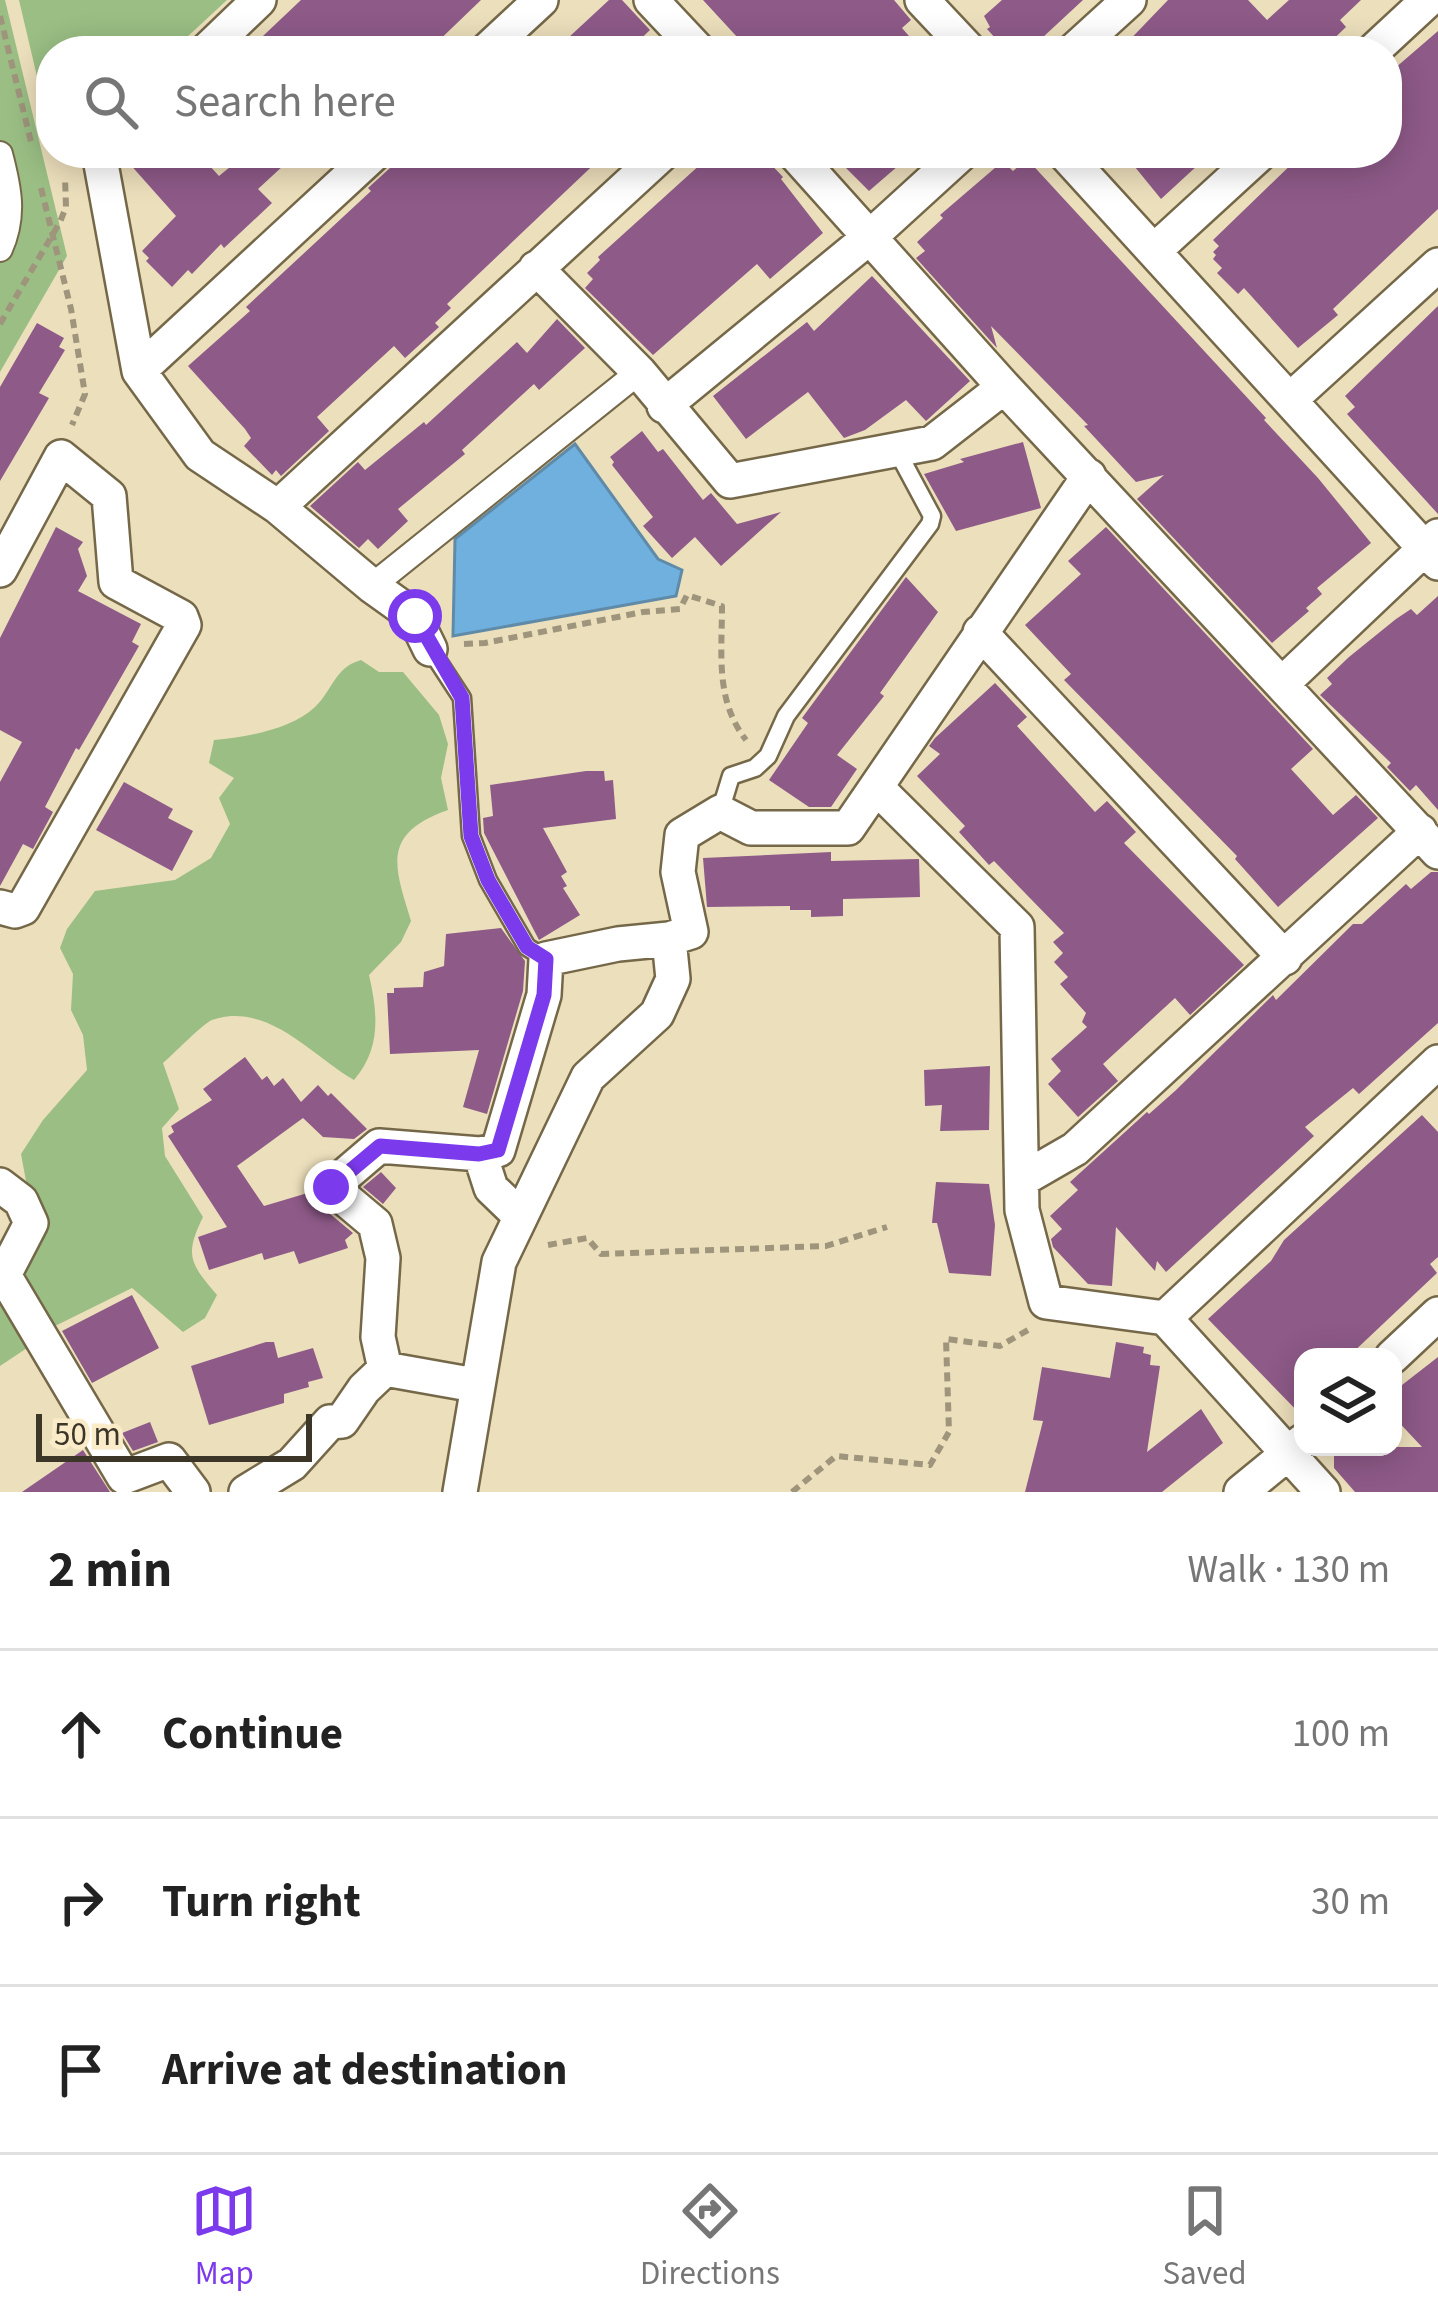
<!DOCTYPE html>
<html lang="en">
<head>
<meta charset="utf-8">
<style>
  body { margin:0; font-family:"Source Sans 3",sans-serif; background:#f2f2f2; color:#222 }
  .controls { position:absolute; right:36px; bottom:36px; display:grid; overflow:hidden; border-radius:24px; box-shadow:0 6px 30px #0003 }
  .controls button { width:108px; height:108px; display:grid; place-items:center; padding:0; border:0; border-bottom:3px solid #e0e0e0; background:#fff; color:#222; font:60px sans-serif }
  .scale { position:absolute; left:36px; bottom:30px; width:276px; box-sizing:border-box; padding-left:12px; border:6px solid #3c3629; border-top:0; font-size:33px; line-height:42px; white-space:nowrap; color:#3c3629; -webkit-text-stroke:9px #faecc9; paint-order:stroke }
  .stop { position:absolute; width:36px; height:36px; margin:-27px; border:9px solid #7c3aed; border-radius:50%; background:#fff }
  .stop.end { background:#7c3aed; border-color:#fff; box-shadow:0 3px 12px #0008 }
  .list { margin:0; padding:0; list-style:none }
  h2 { display:flex; justify-content:space-between; align-items:center; height:156px; margin:0; padding:0 48px; font-size:51px }
  h2 small { font-size:39px; font-weight:400; color:#767676 }
  .list li { display:grid; grid-template-columns:78px 1fr auto; gap:36px; align-items:center; box-sizing:border-box; height:168px; padding:0 48px; border-top:3px solid #e0e0e0 }
  .list b { display:block; font-size:45px; white-space:nowrap }
  .list em { font-size:39px; font-style:normal; color:#767676 }
  .icon { flex:none; width:66px; height:66px; fill:none; stroke:currentColor; stroke-width:2; stroke-linecap:round; stroke-linejoin:round }
  .map { position:relative; flex:none; width:1438px; height:1492px; overflow:hidden }
  .search { position:absolute; background:#fff; box-shadow:0 6px 30px #0003; left:36px; right:36px; top:36px; height:132px; display:flex; align-items:center; gap:30px; box-sizing:border-box; padding:0 42px; border-radius:48px; color:#767676; font-size:45px }
  .sheet { height:660px; background:#fff }
  nav { display:flex; justify-content:space-around; align-items:center; box-sizing:border-box; height:168px; border-top:3px solid #e0e0e0; background:#fff; font-size:33px; color:#767676 }
  nav a { display:grid; justify-items:center; gap:6px }
  nav .on { color:#7c3aed }
  .map>svg:first-child { display:block }
</style>
</head>
<body>
<div class="map">
<svg width="1438" height="1492" viewBox="0 0 1438 1492">
  <rect width="100%" height="100%" fill="#ecdfbc"/>
  <path fill="#9abe84" d="M0 0H5L67 256 0 372Z
    M19 0H227L172 51H51V136Z
    M361 660 379 672H403L439 715 448 744 441 778 448 810C381 834 394 865 411 921L401 942 369 975C378 1014 381 1049 354 1080 312 1056 268 1001 212 1020 202 1024 174 1054 163 1063L179 1109 162 1128 165 1156 203 1217C184 1256 190 1263 217 1295L205 1318 183 1332 132 1288 55 1326 31 1300 20 1272 44 1213 26 1181 21 1154 43 1120 87 1070 83 1035 71 1010 73 974 60 948 67 929 95 891 175 880 211 858 230 824 219 798 234 778 209 763 214 740C245 737 291 730 315 707 333 690 334 668 361 660Z
    M0 1287 33 1344 0 1366Z"/>
  <path fill="#6fb0de" stroke="#608ba8" stroke-width="3" d="M575 444 658 559 682 570 676 596 453 636 455 539Z"/>
  <path fill="#8e5a88" d="M301 0H481L428 51H247Z
    M609 0H622L650 30 628 51H554Z
    M703 0H894L911 20 902 28 922 51H750Z
    M1002 0H1083L1028 51H1007L987 29 990 27 984 16Z
    M1168 0H1248L1267 20 1289 0H1361L1340 20 1346 27 1321 51H1119Z
    M1438 31V209L1333 309 1338 315 1298 348 1244 288 1238 294 1217 273 1222 268 1213 259 1216 255 1213 252 1219 246 1213 240 1303 153H1387V75Z
    M120 153H198L219 176 247 153H297L258 189 272 203 224 248 221 244 192 274 188 270 172 287 146 261 149 258 142 251 176 216Z
    M395 153H606L447 304 451 308 435 323 439 327 405 358 394 346 317 417 329 431 281 476 276 470 272 475 244 446 251 438 245 429 188 366 250 311 246 307 371 191 368 188 390 168Z
    M713 153H760L783 177 781 179 823 233 770 279 757 264 653 355 585 288 593 279 587 273 600 260 598 257Z
    M831 153H913L869 191Z
    M1150 153H1211L1161 199 1135 167Z
    M1027 159 1266 418 1264 420 1318 478 1371 543 1317 588 1322 594 1306 608 1309 611 1272 643 1137 499 1164 475 1136 482 1084 426 1088 425 991 326 997 348 916 258 925 251 917 242 943 218 940 215 1003 161 1013 171Z
    M872 276 970 381 926 421 906 400 865 430 844 438 808 392 746 439 713 396 807 322 814 331Z
    M1438 306V514L1347 414 1355 407 1345 396Z
    M557 319 585 348 539 390 534 384 462 450 465 454 398 509 408 521 378 549 368 539 359 548 310 506 358 462 365 470 424 422 426 425 517 342 527 353Z
    M37 323 64 338 59 347 65 350 39 393 49 398 0 481V387Z
    M642 431 658 452 663 449 703 500 711 493 737 524 781 512 721 566 695 537 672 558 643 526 653 517 612 465 614 462 610 457Z
    M1023 442 1041 508 956 531 924 474 964 462 960 459Z
    M56 527 83 542 78 549 87 576 78 591 141 624 132 642 139 646 79 750 76 748 45 807 53 812 33 849 23 844 0 886V782L22 742 0 730V638Z
    M1106 527 1313 749 1291 769 1333 815 1356 795 1378 818 1278 907 1235 859 1237 856 1064 680 1071 674 1025 625 1081 574 1068 561Z
    M906 577 938 612 880 693 884 696 837 755 857 769 831 807H809L769 780 808 723 802 718Z
    M1438 596V810L1416 785 1410 791 1387 767 1391 763 1320 695 1332 684 1327 678 1349 657 1396 619 1411 609 1417 615Z
    M995 683 1027 717 1017 726 1095 812 1107 801 1136 832 1124 843 1244 965 1190 1015 1175 998 1103 1064 1118 1081 1078 1117 1048 1084 1061 1071 1051 1059 1087 1027 1082 1022 1086 1013 1060 984 1068 977 1054 962 1063 953 1053 942 1064 933 994 861 989 865 959 832 965 826 917 776 940 754 929 746 935 738Z
    M586 771H604L605 781 613 780 616 819 543 828 567 872 561 876 567 886 563 888 580 915 539 940 484 833 483 818 493 816 490 785Z
    M124 782 173 809 168 818 193 831 172 871 96 830Z
    M831 852V861L919 859 920 897 843 899V916L811 917V910H790V906L707 907 703 858Z
    M1431 872H1438V1023L1359 1094 1353 1088 1305 1127 1314 1136 1166 1272 1157 1261 1155 1271 1116 1227 1112 1286 1088 1284 1053 1247 1051 1239 1062 1229 1050 1216 1078 1190 1070 1182 1147 1112 1149 1114 1175 1091 1273 995 1276 1000 1353 924H1362L1406 884 1411 889Z
    M501 928 525 961 523 991 487 1114 463 1107 479 1050 390 1054 387 993H394V988L423 987 424 972 444 966 446 934Z
    M245 1057 262 1080 267 1076 274 1086 283 1078 301 1102 318 1085 328 1096 331 1093 367 1129 354 1139 323 1137 303 1118 237 1166 264 1206 311 1192 317 1203 353 1233 345 1240 348 1248 299 1264 294 1251 264 1260 262 1253 209 1270 198 1237 227 1227 168 1136 174 1132 171 1126 212 1100 203 1089Z
    M990 1066 989 1130 940 1131 942 1105 925 1106 924 1070Z
    M1422 1115 1438 1132V1257L1430 1264 1437 1273 1348 1357H1303V1417L1208 1319 1271 1261 1284 1240Z
    M381 1172 396 1188 383 1204 363 1187Z
    M936 1182 989 1184 995 1225 991 1276 949 1273 937 1223H932Z
    M132 1295 159 1348 92 1383 62 1331Z
    M266 1342H274L278 1358 313 1348 323 1378 308 1382 309 1387 284 1394V1403L209 1425 191 1366Z
    M1116 1342 1144 1347 1143 1353 1151 1355 1150 1365 1160 1366 1147 1452 1201 1409 1223 1443 1162 1492H1025L1043 1421 1033 1420 1042 1367 1110 1378Z
    M1438 1357V1492H1355L1334 1468V1447H1422L1393 1416V1392Z
    M150 1422 158 1442 133 1451 122 1433Z
    M83 1450 110 1492H22Z"/>
  <g fill="none" stroke-linecap="round" stroke-linejoin="round">
    <defs>
      <path id="service" d="M430 649 462 698 471 836 488 880 527 947 546 959
        M720 812 731 776 755 768 768 756 786 716 930 524 932 516 896 449"/>
      <path id="pedestrian" d="M0 154C9 188 15 216 0 249
        M372 586 639 372"/>
      <path id="minor" d="M651 0 699 51
        M922 0 970 51
        M206 51 259 0
        M486 51 541 0
        M1073 51 1129 0
        M1373 51 1428 0
        M99 153 139 371 200 455 278 507 372 586 414 616 430 649
        M794 153 1004 387 1438 852
        M1064 153 1438 563
        M1154 251 1261 153
        M536 268 639 372 730 481 932 443 1004 387
        M139 371 375 153
        M1291 399 1438 265
        M664 406 871 236 962 153
        M278 507 663 153
        M0 570 61 457 109 496 116 582 181 617 184 625 23 908 15 911 0 907
        M980 632 1285 958
        M1283 683 1438 536
        M877 788 1017 927 1022 1210 1046 1302 1165 1318 1323 1492
        M480 1154 498 1150 544 995 546 959 618 944 669 939
        M1023 1179 1075 1149 1420 831
        M0 1185 21 1201 31 1223 4 1275 124 1477 169 1460 193 1492
        M1165 1318 1438 1062
        M1392 1357 1438 1314
        M385 1369 378 1337 383 1258 375 1224 331 1187 379 1146 480 1154 491 1188 520 1216
        M246 1492 292 1464 330 1422 342 1421 364 1389 385 1369 475 1385
        M460 1492 499 1262 588 1077 657 1014 673 979 669 939 691 932 678 872 682 835 720 812 751 828H848L1089 476
        M1241 1492 1303 1441"/>
    </defs>
    <use href="#service" stroke="#756849" stroke-width="21"/>
    <use href="#pedestrian" stroke="#756849" stroke-width="28"/>
    <use href="#minor" stroke="#756849" stroke-width="38"/>
    <path stroke="#9f957c" stroke-width="6" stroke-dasharray="9 6" stroke-linecap="butt" d="M0 16 32 146
      M41 188 71 309 85 394 72 425
      M0 324 60 222 66 207 65 177
      M464 644 485 643 643 612 680 609 687 595 722 606C722 654 715 700 746 740
      M548 1245 587 1238 601 1254 826 1246 887 1227
      M792 1492 836 1456 930 1465 949 1432 946 1339 1000 1346 1028 1330"/>
    <use href="#service" stroke="#fff" stroke-width="16"/>
    <use href="#pedestrian" stroke="#fff" stroke-width="24"/>
    <use href="#minor" stroke="#fff" stroke-width="33"/>
  </g>
  <g fill="none" stroke-linecap="round" stroke-linejoin="round">
    <path stroke="#7c3aed" stroke-width="15" d="M331 1187 380 1146 479 1154 498 1150 544 995 546 959 527 947 488 880 471 836 462 698 415 616"/>
  </g>
</svg>
<div class="controls">
<button><svg class="icon" aria-label="layers" viewBox="0 0 24 24"><path d="M12 4l9 5-9 5-9-5zM3 14l9 5 9-5"/></svg></button>
</div>
<div class="scale">50 m</div>
<div class="stop" style="left:415px;top:616px"></div>
<div class="stop end" style="left:331px;top:1187px"></div>
<div class="search"><svg class="icon" aria-label="search" viewBox="0 0 24 24"><circle cx="10" cy="10" r="6"/><path d="M15 15l6 6"/></svg>Search here</div>
</div>
<section class="sheet">
<h2>2 min<small>Walk · 130 m</small></h2>
<ul class="list">
<li><svg class="icon" aria-label="ahead" viewBox="0 0 24 24"><path d="M12 20V5M6 11l6-6 6 6"/></svg><div><b>Continue</b></div><em>100 m</em></li>
<li><svg class="icon" aria-label="right" viewBox="0 0 24 24"><path d="M7 20v-9h11M14 6l5 5-5 5"/></svg><div><b>Turn right</b></div><em>30 m</em></li>
<li><svg class="icon" aria-label="arrive" viewBox="0 0 24 24"><path d="M6 21V4h12l-3 4 3 4H6"/></svg><div><b>Arrive at destination</b></div></li>
</ul>
</section>
<nav>
<a class="on"><svg class="icon" aria-label="map" viewBox="0 0 24 24"><path d="M3 6l6-2 6 2 6-2v14l-6 2-6-2-6 2zM9 4v14M15 6v14"/></svg>Map</a>
<a><svg class="icon" aria-label="directions" viewBox="0 0 24 24"><path d="M12 3l9 9-9 9-9-9zM9 14v-3h6M13 9l2 2-2 2"/></svg>Directions</a>
<a><svg class="icon" aria-label="saved" viewBox="0 0 24 24"><path d="M7 4h10v16l-5-4-5 4z"/></svg>Saved</a>
</nav>
</body>
</html>
